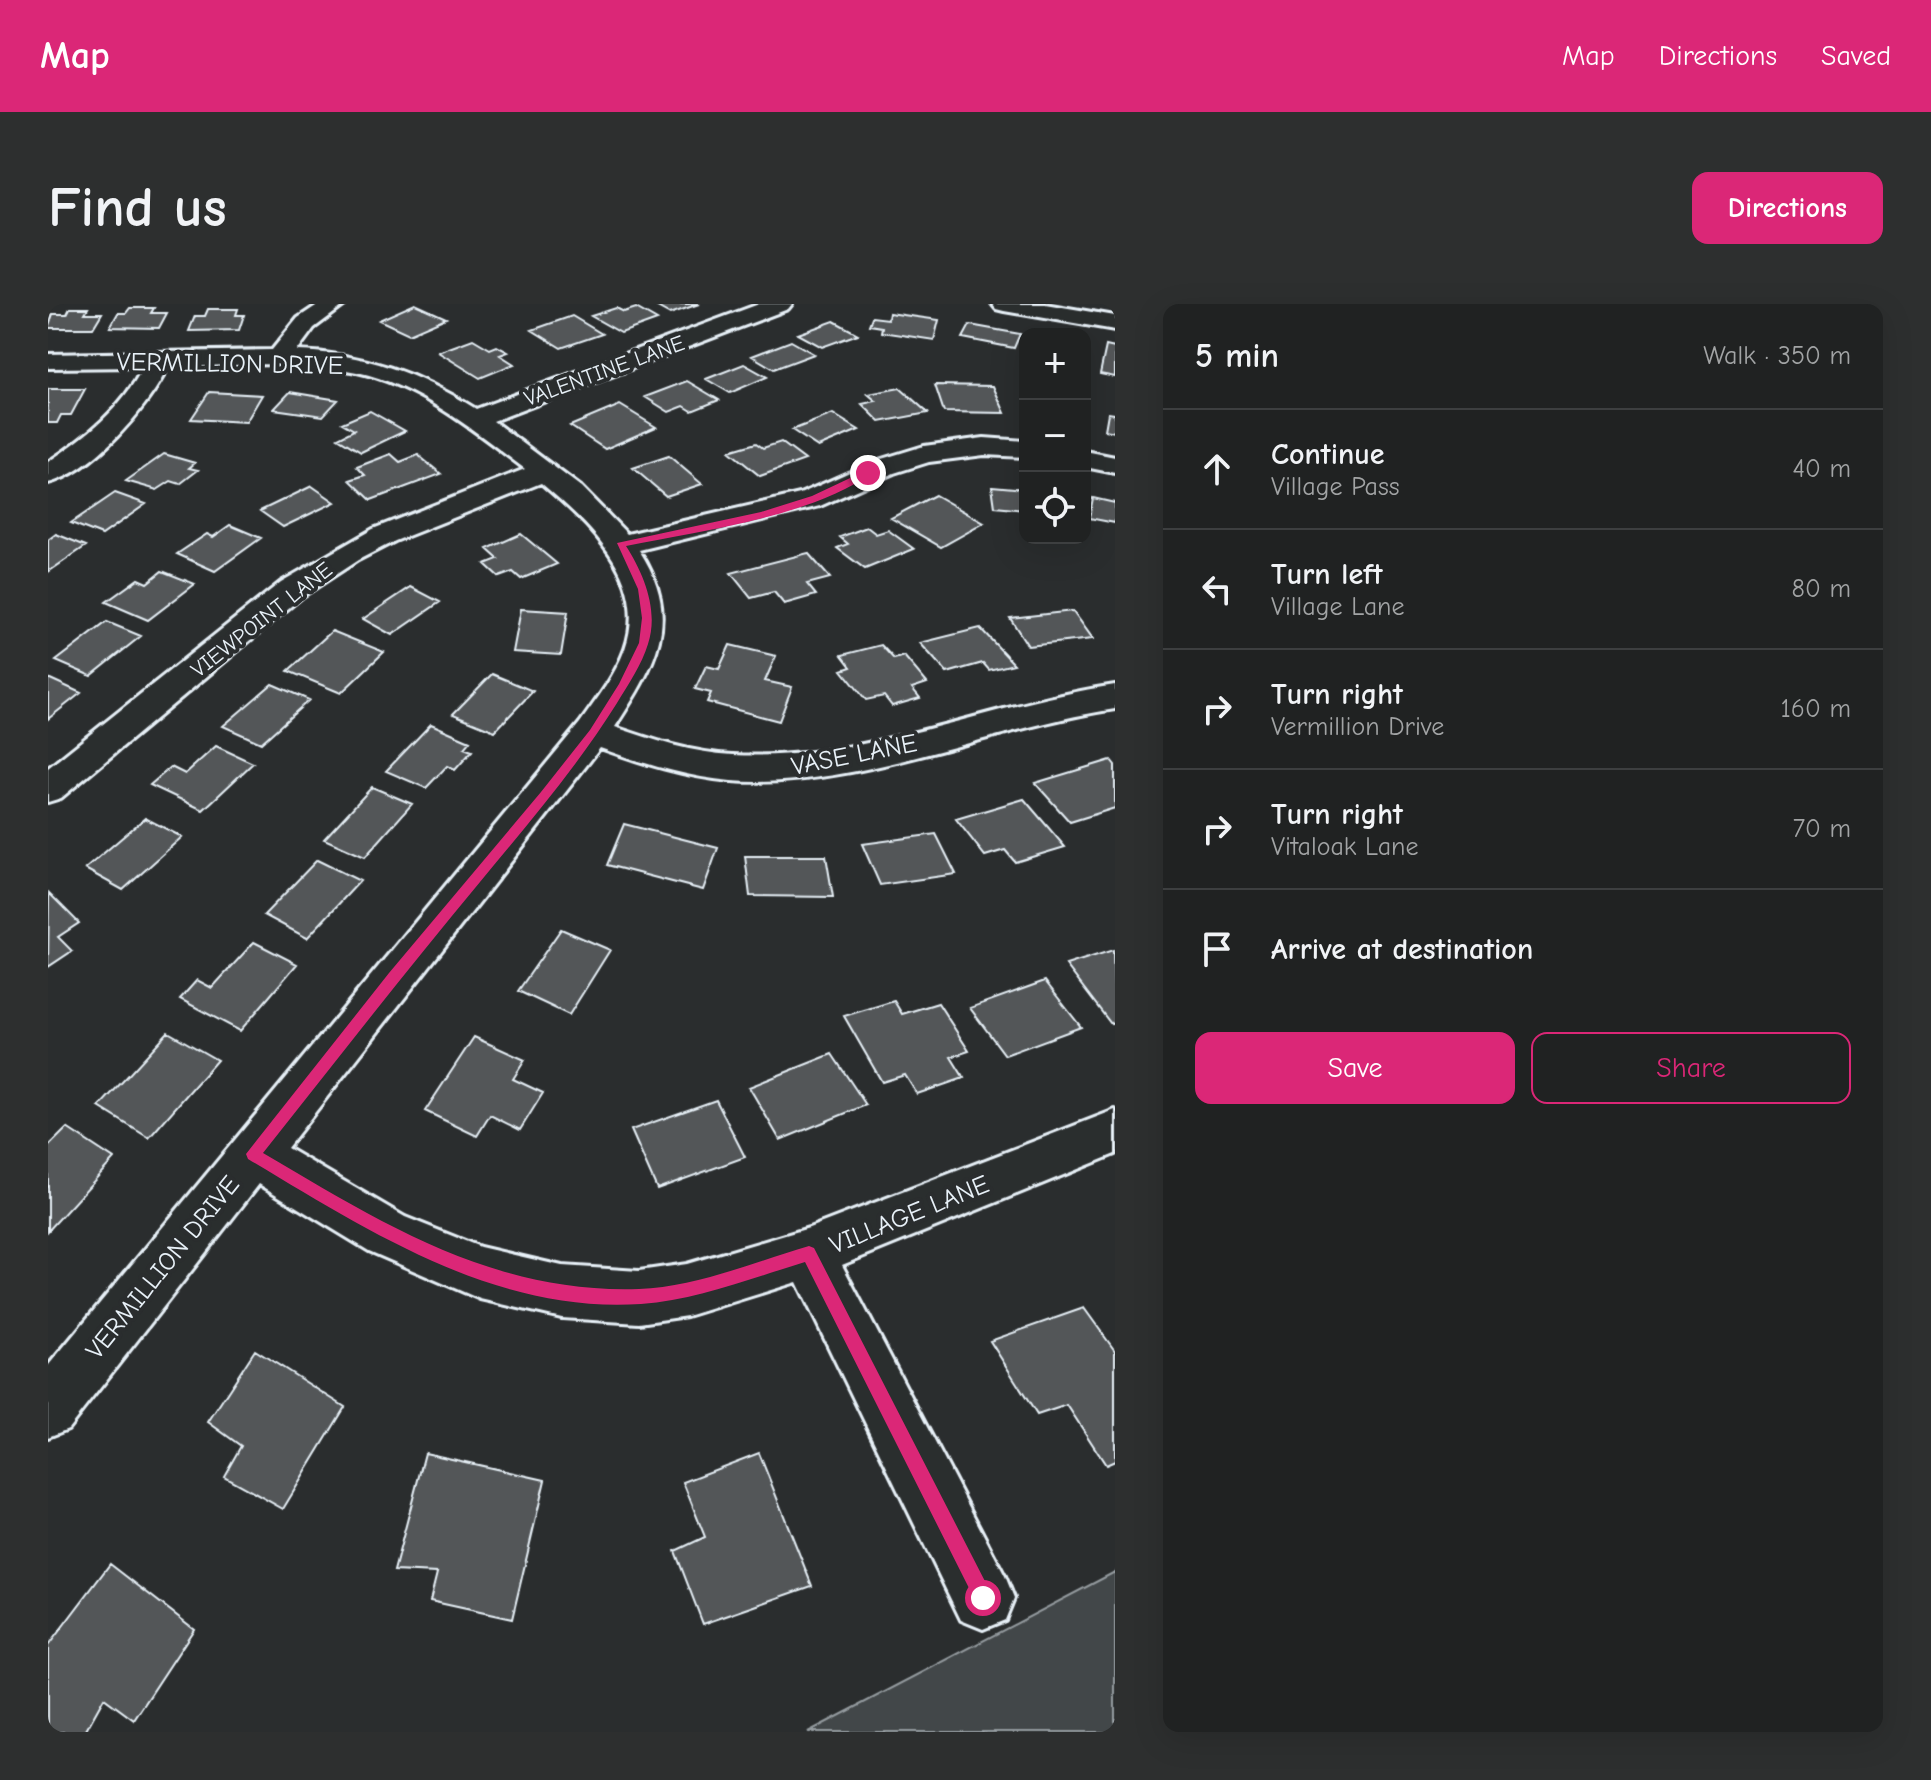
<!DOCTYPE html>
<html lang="en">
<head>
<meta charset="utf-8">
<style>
  body { margin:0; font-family:"Comic Neue",sans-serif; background:#2d2f2f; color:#f1f3f6 }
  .controls { position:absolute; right:24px; top:24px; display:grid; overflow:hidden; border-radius:16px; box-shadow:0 8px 32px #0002 }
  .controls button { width:72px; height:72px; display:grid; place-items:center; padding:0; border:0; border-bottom:2px solid #3d3f40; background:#202222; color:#f1f3f6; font:40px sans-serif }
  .stop { position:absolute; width:24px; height:24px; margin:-18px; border:6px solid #db2777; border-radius:50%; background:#fff }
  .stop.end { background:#db2777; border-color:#fff; box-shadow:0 2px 8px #0008 }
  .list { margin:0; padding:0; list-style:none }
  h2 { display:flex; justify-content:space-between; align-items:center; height:104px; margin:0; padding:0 32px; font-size:34px }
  h2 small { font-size:26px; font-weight:400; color:#a2a4a5 }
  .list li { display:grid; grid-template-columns:52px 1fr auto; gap:24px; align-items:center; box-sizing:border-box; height:120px; padding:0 32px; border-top:2px solid #3d3f40 }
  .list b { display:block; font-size:30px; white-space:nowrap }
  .list p { margin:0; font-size:26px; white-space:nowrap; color:#a2a4a5 }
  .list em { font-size:26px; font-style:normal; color:#a2a4a5 }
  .actions { display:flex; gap:16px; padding:24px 32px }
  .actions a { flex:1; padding:18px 0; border:2px solid #db2777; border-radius:16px; text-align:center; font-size:28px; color:#db2777 }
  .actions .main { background:#db2777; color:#fff }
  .icon { flex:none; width:44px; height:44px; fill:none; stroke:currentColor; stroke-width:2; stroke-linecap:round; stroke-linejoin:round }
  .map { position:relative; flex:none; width:1067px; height:1428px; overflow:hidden; border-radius:16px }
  header { display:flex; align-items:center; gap:48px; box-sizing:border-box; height:112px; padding:0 40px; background:#db2777; color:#fff }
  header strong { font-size:38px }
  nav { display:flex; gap:44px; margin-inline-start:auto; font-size:28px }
  .intro { display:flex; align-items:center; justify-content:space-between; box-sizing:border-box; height:192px; padding:0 48px }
  h1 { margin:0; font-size:56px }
  .button { padding:20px 36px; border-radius:16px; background:#db2777; color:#fff; font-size:28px; font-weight:700 }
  main { display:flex; gap:48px; padding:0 48px }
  aside { flex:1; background:#202222; border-radius:16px; box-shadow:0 8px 32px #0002 }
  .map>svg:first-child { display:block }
</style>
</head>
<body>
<header>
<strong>Map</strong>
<nav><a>Map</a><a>Directions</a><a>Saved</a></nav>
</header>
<div class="intro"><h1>Find us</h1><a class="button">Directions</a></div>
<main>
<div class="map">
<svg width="1067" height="1428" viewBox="0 0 1067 1428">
  <rect width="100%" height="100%" fill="#2a2d2e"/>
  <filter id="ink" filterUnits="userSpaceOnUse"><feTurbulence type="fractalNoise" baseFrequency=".0125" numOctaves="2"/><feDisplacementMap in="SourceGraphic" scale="16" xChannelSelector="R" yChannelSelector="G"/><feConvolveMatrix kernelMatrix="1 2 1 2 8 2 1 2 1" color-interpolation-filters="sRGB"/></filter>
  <g filter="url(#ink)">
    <path fill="#424648" stroke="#959ca0" stroke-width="2" d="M1067 1268V1428H760Z"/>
    <path fill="#535759" stroke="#e8f1f8" stroke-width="2" d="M367 0 398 14 361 30 331 16Z
      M604 0H651L622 10Z
      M22 4H40L37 9H54L45 24H0L5 10H19Z
      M82 4H106L103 9H119L111 24 62 23 70 9H78Z
      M568 4 576 8 588 4 609 16 573 29 543 12Z
      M160 5H190L188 11H196L191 26 141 27 147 12H157Z
      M841 9 891 16 886 36 833 28 834 23 821 21 824 13 840 15Z
      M524 12 554 30 513 44 484 26Z
      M786 17 810 30 774 43 750 30Z
      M922 21 972 30 966 44 915 34Z
      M425 35 442 45 449 42 460 48 452 51 466 60 432 74 390 48Z
      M743 37 766 50 726 65 704 52Z
      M1058 42 1067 44V73L1052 70Z
      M696 60 719 73 682 89 658 75Z
      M639 77 671 96 644 107 636 102 621 108 597 93Z
      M887 81 945 82 957 109 896 108Z
      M852 84 880 109 832 118 814 100 828 97 820 90Z
      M0 85H37L23 111H13L9 119H0Z
      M161 88 214 91 198 118 143 115Z
      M242 88 290 96 275 112 226 105Z
      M572 101 608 123 557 145 522 122Z
      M322 107 357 127 313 148 290 134 306 126 294 119Z
      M1060 109 1067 110V128L1057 126Z
      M785 110 811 126 770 143 744 126Z
      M733 138 757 156 712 172 681 147 708 139 715 144Z
      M116 150 147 159 141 164 150 166 132 180 123 177 109 186 78 177Z
      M343 150 352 158 370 151 393 170 323 196 302 176 317 171 309 163Z
      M621 152 654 180 618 192 585 164Z
      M264 182 287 198 235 223 212 207Z
      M944 182 977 185V206L947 203Z
      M67 189 98 200 54 231 23 219Z
      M887 191 936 219 893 243 843 214Z
      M1045 194 1067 199V219L1041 214Z
      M182 221 213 234 167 267 129 250 159 230 165 233Z
      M819 223 828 230 840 226 866 245 817 265 789 244 800 240 792 233Z
      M8 230 38 242 0 268V236Z
      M473 230 509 260 473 275 465 268 451 273 437 260 450 255 439 245Z
      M760 249 782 274 759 280 768 291 736 300 726 288 703 294 683 269Z
      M114 267 147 280 100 316 58 298 90 275 99 279Z
      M363 283 392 298 344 331 315 315Z
      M473 305 520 308 513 351 465 348Z
      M1025 307 1045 335 980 342 962 314Z
      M59 318 93 332 43 372 8 357Z
      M932 324 966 360 941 366 935 359 899 369 872 339Z
      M284 327 336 348 293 389 240 367Z
      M682 341 728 352 717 377 744 383 731 417 659 398 663 389 647 385 658 362 671 365Z
      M833 341 846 355 856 352 879 379 864 384 872 394 844 402 836 392 818 396 794 366 803 363 794 351Z
      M444 370 485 387 447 427 405 410Z
      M0 374 33 389 0 415Z
      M224 380 261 396 213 439 175 422Z
      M383 420 422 437 416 444 424 447 407 466 399 462 378 484 338 467Z
      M168 442 205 459 155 506 102 481 123 463 137 470Z
      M1063 456 1067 461V504L1022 518 987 479Z
      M324 483 364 500 317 553 276 535Z
      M976 495 1017 543 967 558 957 546 937 552 908 515Z
      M97 514 134 533 75 586 37 565Z
      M576 520 670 544 655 586 559 561Z
      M888 530 908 570 832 581 814 540Z
      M697 552H778L785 593 702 592Z
      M269 556 312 577 259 634 216 611Z
      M1 589 31 619 10 633 24 647 0 663Z
      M513 625 562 646 521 711 470 687Z
      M206 638 249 660 192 727 132 695 149 676 164 684Z
      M1065 646 1067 719 1063 720 1018 661Z
      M997 677 1033 723 957 751 922 704Z
      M846 697 854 710 890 699 921 747 903 753 916 774 869 790 857 771 834 778 796 712Z
      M120 728 169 756 101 834 51 803Z
      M426 733 477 756 465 775 495 789 472 826 442 811 429 832 377 807Z
      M784 750 818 801 732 836 701 783Z
      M668 796 697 853 609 885 583 826Z
      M19 824 66 855 0 927V843Z
      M1036 1004 1067 1047V1157L1058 1161 1019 1101 989 1111 942 1037Z
      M207 1046 297 1103 235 1205 176 1172 193 1142 160 1118Z
      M377 1149 497 1176 464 1315 382 1297 389 1269 346 1267Z
      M711 1149 764 1282 655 1320 627 1247 657 1233 635 1178Z
      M62 1260 146 1325 86 1416 56 1394 37 1428H5L0 1423V1342Z"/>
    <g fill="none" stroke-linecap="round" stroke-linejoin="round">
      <defs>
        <path id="street" d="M271 0H298L266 24 249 47C315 49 372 70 428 105L711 0H744L740 5 445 117 533 183 579 230 752 190 827 157 876 142 936 134 977 137V153L936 151 881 158 846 169 772 202 591 246C636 315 607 361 567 423 605 436 644 449 685 451 815 458 940 400 1067 381V405C941 424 809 486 683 477 638 473 594 459 552 444L239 844 357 913 432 943 514 962 591 967 639 960 761 924 1067 806V850L794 961 957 1272 966 1294 957 1316 935 1325 913 1316 749 978 639 1012 591 1019 514 1014 432 995 321 947 211 880 20 1125 0 1133V1062L532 419C549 395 567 372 577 345 602 274 541 220 493 179L347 237 310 256 255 292 13 494 0 498V464L233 278 325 225 477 165C427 127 372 82 309 68 248 55 182 62 120 63 101 103 44 169 0 179V158C38 133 74 105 95 63L0 64V50L224 46 250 14Z
          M944 0H997L1067 12V26L956 7 948 5Z
          M1037 147 1067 153V169L1037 163Z"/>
      </defs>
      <use href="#street" stroke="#e8f1f8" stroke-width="6"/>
      <use href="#street" fill="#2a2d2e" fill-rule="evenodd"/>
    </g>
  </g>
  <path fill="#db2777" d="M817 167 824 169C763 213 651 227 578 242 596 270 611 307 600 340 594 360 580 381 569 399 529 463 480 520 432 578 358 667 287 758 215 849 334 919 446 990 591 985 648 983 706 958 761 942L766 944 942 1287 944 1294 942 1300 935 1303 929 1300 757 958C704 974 649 996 593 1000 447 1010 319 926 200 855L198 850 341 669 493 488 542 426 571 380 591 339 594 314 590 285 569 239 713 208 764 192Z"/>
  <g text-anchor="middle" stroke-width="8" stroke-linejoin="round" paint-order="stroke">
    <g font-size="22" fill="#e8f1f8" stroke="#2a2d2e">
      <text transform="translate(556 66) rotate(-20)" y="8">VALENTINE LANE</text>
      <text transform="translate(213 315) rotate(-38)" y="8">VIEWPOINT LANE</text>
    </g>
    <g font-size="26" fill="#e8f1f8" stroke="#2a2d2e">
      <text transform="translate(182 59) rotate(1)" y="9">VERMILLION DRIVE</text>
      <text transform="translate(806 450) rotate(-11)" y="9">VASE LANE</text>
      <text transform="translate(861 910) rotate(-22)" y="9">VILLAGE LANE</text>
      <text transform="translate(114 963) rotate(-51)" y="9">VERMILLION DRIVE</text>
    </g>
  </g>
</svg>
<div class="controls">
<button>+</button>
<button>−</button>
<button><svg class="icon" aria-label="locate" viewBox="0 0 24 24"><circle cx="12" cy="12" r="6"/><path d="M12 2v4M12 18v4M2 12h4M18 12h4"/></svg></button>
</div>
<div class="stop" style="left:935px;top:1294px"></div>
<div class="stop end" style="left:820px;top:169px"></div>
</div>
<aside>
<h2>5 min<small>Walk · 350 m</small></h2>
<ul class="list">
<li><svg class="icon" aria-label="ahead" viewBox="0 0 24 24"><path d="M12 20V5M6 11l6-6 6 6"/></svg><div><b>Continue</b><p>Village Pass</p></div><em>40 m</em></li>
<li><svg class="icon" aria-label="left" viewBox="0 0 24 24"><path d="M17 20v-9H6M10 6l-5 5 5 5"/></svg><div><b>Turn left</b><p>Village Lane</p></div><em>80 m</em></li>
<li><svg class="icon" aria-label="right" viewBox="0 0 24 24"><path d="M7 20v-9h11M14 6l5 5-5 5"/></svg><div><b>Turn right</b><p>Vermillion Drive</p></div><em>160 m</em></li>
<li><svg class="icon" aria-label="right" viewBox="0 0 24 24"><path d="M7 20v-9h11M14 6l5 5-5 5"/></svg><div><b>Turn right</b><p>Vitaloak Lane</p></div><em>70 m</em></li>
<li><svg class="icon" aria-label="arrive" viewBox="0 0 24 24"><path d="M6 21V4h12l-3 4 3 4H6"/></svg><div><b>Arrive at destination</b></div></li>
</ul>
<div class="actions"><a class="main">Save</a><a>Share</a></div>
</aside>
</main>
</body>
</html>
